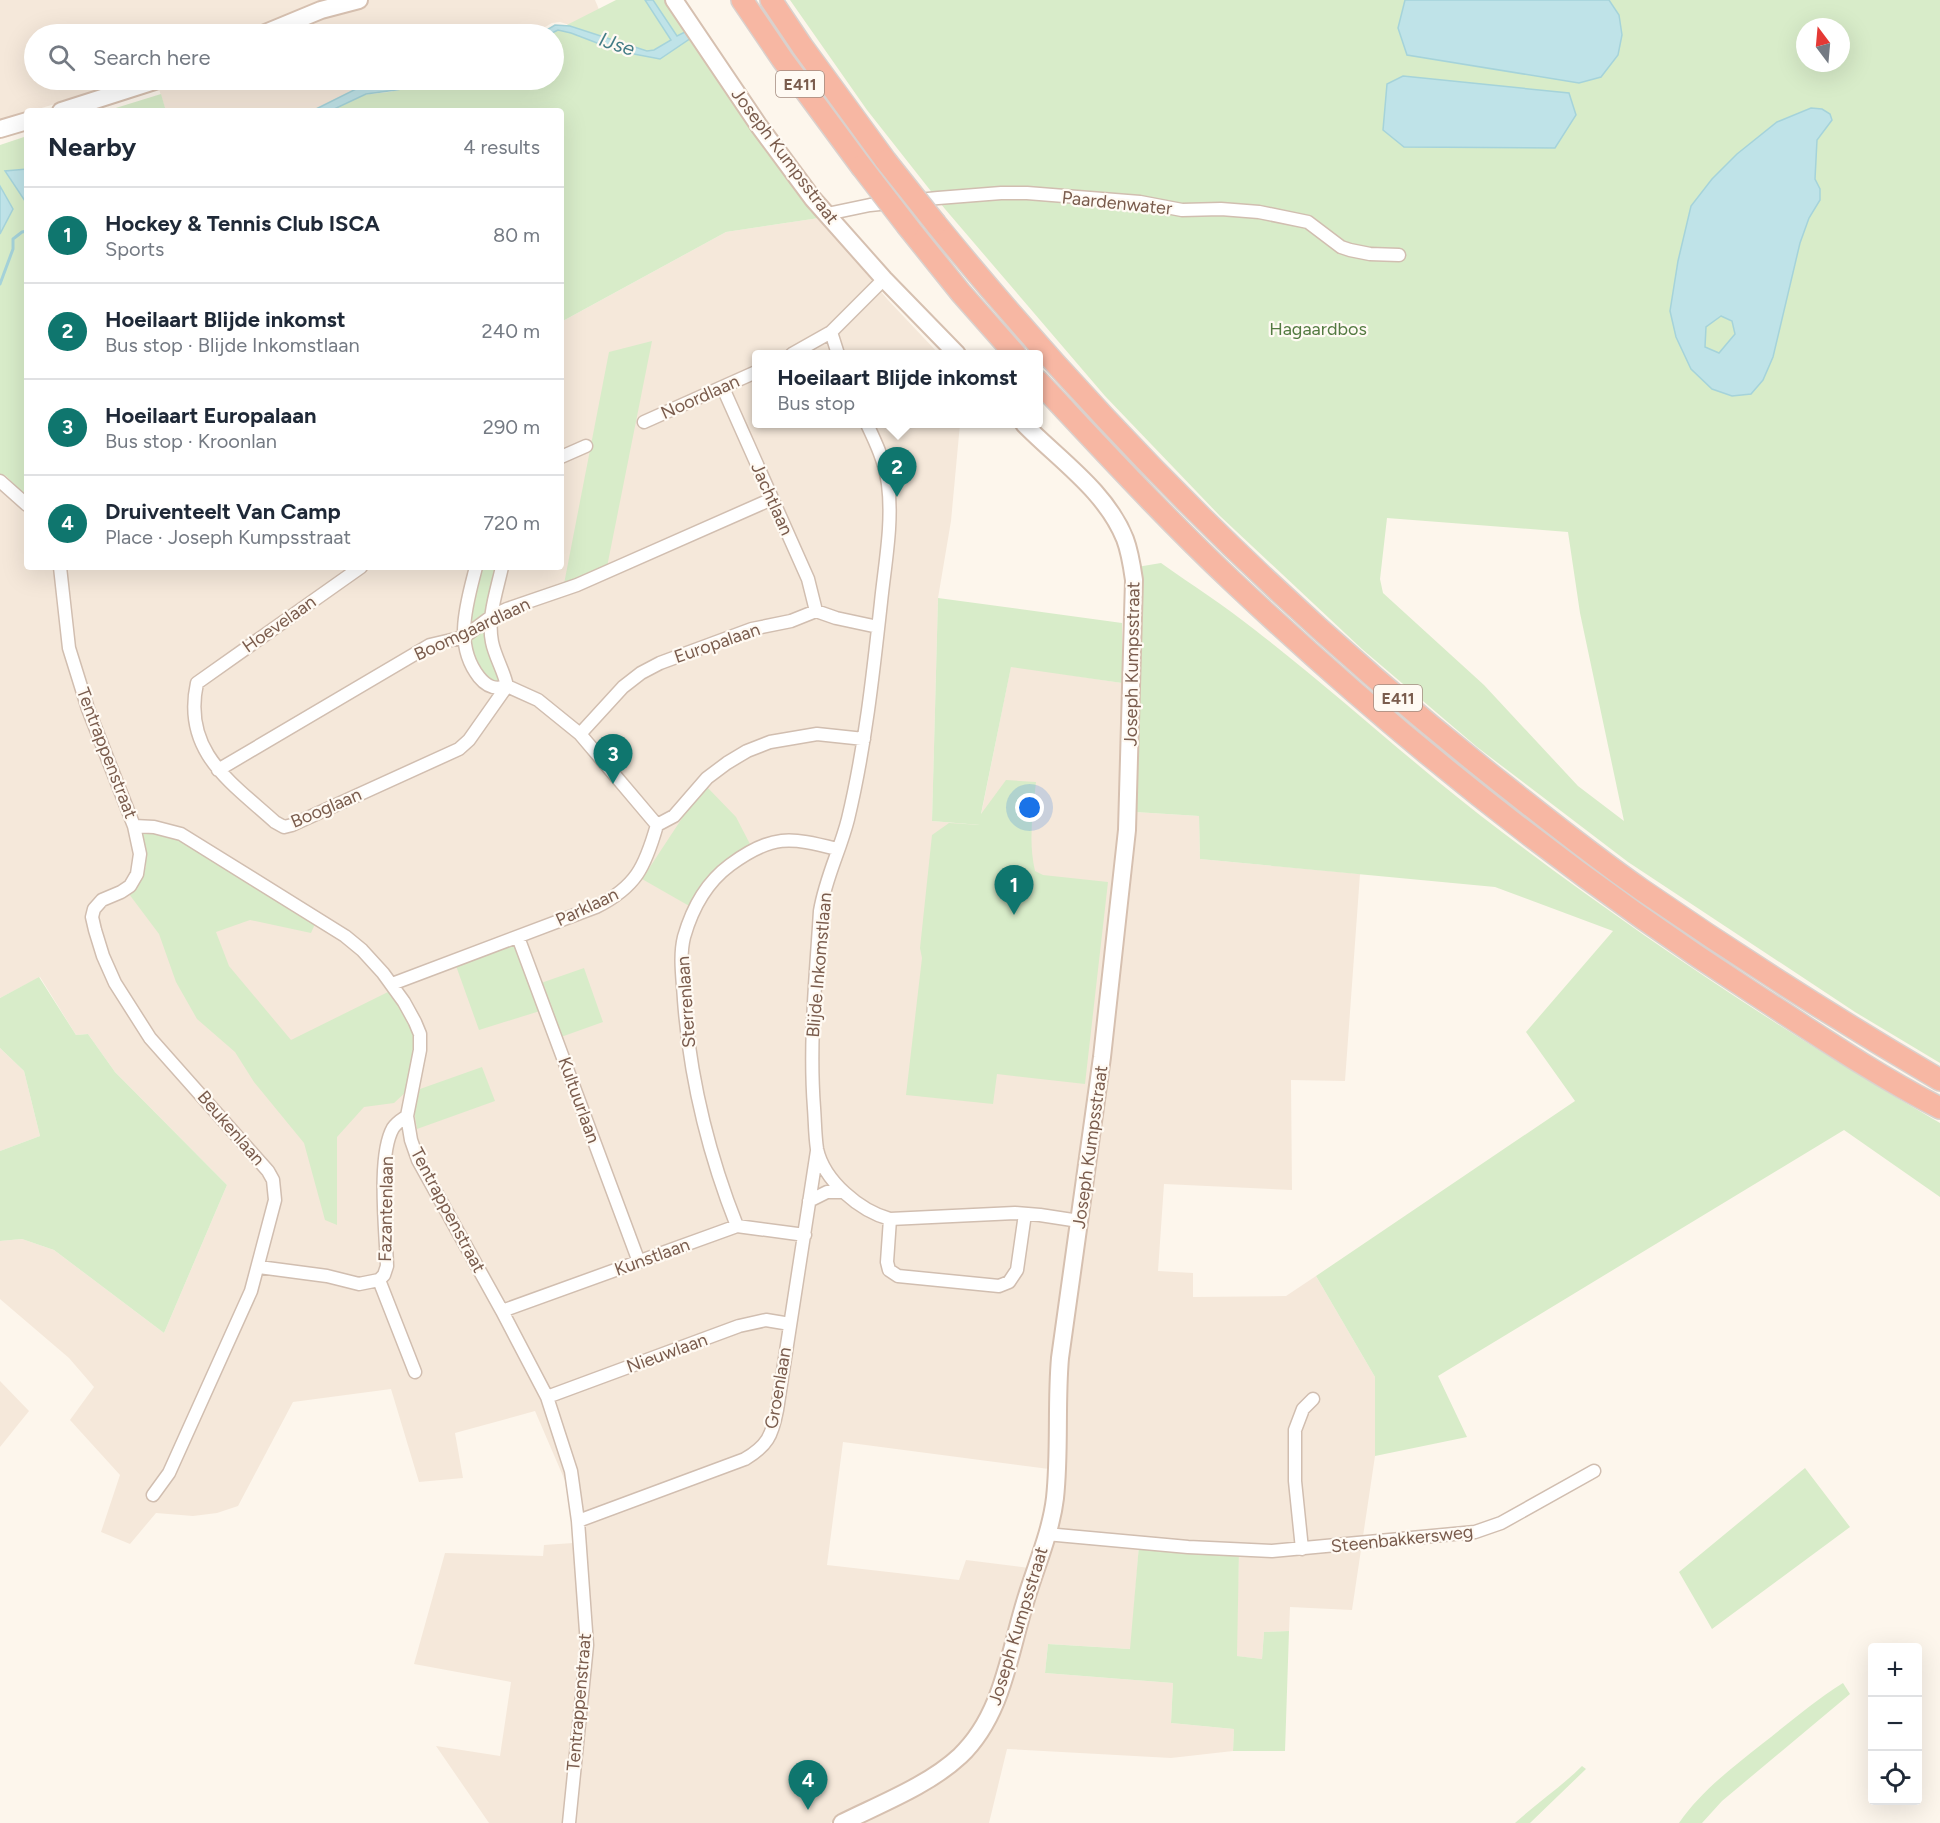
<!DOCTYPE html>
<html lang="en">
<head>
<meta charset="utf-8">
<style>
  body { margin:0; font-family:Figtree,sans-serif; background:#f6f6f7; color:#1f2937 }
  .controls { position:absolute; right:18px; bottom:18px; display:grid; overflow:hidden; border-radius:6px; box-shadow:0 6px 24px #0002 }
  .controls button { width:54px; height:54px; display:grid; place-items:center; padding:0; border:0; border-bottom:2px solid #e0e1e3; background:#fff; color:#1f2937; font:30px sans-serif }
  .compass { position:absolute; left:1796px; top:18px; width:54px; height:54px; border-radius:50%; background:#fff; box-shadow:0 6px 24px #0002; rotate:344deg }
  .you { position:absolute; left:1030px; top:808px; width:21px; height:21px; margin:-15px; border:4px solid #fff; border-radius:50%; background:#1a73e8; box-shadow:0 0 0 9px #1a73e833 }
  .badge { display:grid; place-items:center; width:39px; height:39px; border-radius:50%; background:#0f766e; color:#fff; font-size:20px; font-weight:700 }
  .pin { position:absolute; translate:-50% -50px; filter:drop-shadow(0 2px 3px #0008) }
  .pin::after { content:''; position:absolute; top:32px; width:21px; height:18px; background:inherit; clip-path:polygon(0 0,100% 0,50% 100%) }
  .popup { position:absolute; left:752px; top:350px; width:291px; height:78px; box-sizing:border-box; display:grid; place-content:center; border-radius:6px; background:#fff; filter:drop-shadow(0 2px 4px #0005); font-size:20px; white-space:nowrap; color:#747a83 }
  .popup b { font-size:22px; color:#1f2937 }
  .popup::after { content:''; position:absolute; left:50%; top:100%; margin-left:-12px; border:12px solid transparent; border-top-color:#fff }
  .list { margin:0; padding:0; list-style:none }
  h2 { display:flex; justify-content:space-between; align-items:center; height:78px; margin:0; padding:0 24px; font-size:26px }
  h2 small { font-size:20px; font-weight:400; color:#747a83 }
  .list li { display:grid; grid-template-columns:39px 1fr auto; gap:18px; align-items:center; box-sizing:border-box; height:96px; padding:0 24px; border-top:2px solid #e0e1e3 }
  .list b { display:block; font-size:22px; white-space:nowrap }
  .list p { margin:0; font-size:20px; white-space:nowrap; color:#747a83 }
  .list em { font-size:20px; font-style:normal; color:#747a83 }
  .icon { flex:none; width:33px; height:33px; fill:none; stroke:currentColor; stroke-width:2; stroke-linecap:round; stroke-linejoin:round }
  .map { position:relative; flex:none; width:1940px; height:1823px; overflow:hidden }
  .search { position:absolute; background:#fff; box-shadow:0 6px 24px #0002; left:24px; top:24px; width:540px; height:66px; display:flex; align-items:center; gap:15px; box-sizing:border-box; padding:0 21px; border-radius:33px; color:#747a83; font-size:22px }
  .panel { position:absolute; background:#fff; box-shadow:0 6px 24px #0002; left:24px; top:108px; width:540px; height:462px; border-radius:6px }
  .map>svg:first-child { display:block }
</style>
</head>
<body>
<div class="map">
<svg width="1940" height="1823" viewBox="0 0 1940 1823">
  <rect width="100%" height="100%" fill="#fdf6ec"/>
  <path fill="#f5e8da" d="M0 0H595L600 12 573 26 560 22 552 23 545 27 538 34H34V80H138L0 120Z
    M156 80H411L378 88 358 89 314 111H166Z
    M819 218 888 300 939 354H756V424H960L951 521 938 598 932 821 979 825 1011 666 1122 683 1136 691 1135 812 1199 816 1200 859 1360 874 1345 1081 1291 1080 1292 1190 1164 1184 1158 1271 1193 1273V1297L1286 1296 1316 1276 1375 1377V1456L1352 1610 1290 1607 1289 1631 1264 1632 1262 1659 1236 1656 1239 1551 1139 1545 1131 1649 1048 1644 1045 1673 1173 1683 1171 1723 1234 1729 1233 1751 1171 1758 1007 1749 989 1823H850L936 1781 969 1756 987 1732 1000 1702 1050 1542 1060 1502 1063 1483V1390L1068 1332 1080 1269 1067 1268 1056 1341 1049 1414V1469L843 1442 827 1565 959 1580 966 1560 1029 1568 991 1701 970 1737 944 1763 830 1823H489L436 1746 500 1756 511 1682 414 1664 445 1553 543 1556 544 1545 573 1543 569 1490 535 1411 455 1433 463 1478 419 1482 391 1389 293 1402 238 1506 217 1513 193 1516 156 1513 130 1544 101 1532 120 1475 70 1420 94 1387 69 1358 0 1299V1241L22 1239 54 1250 164 1333 227 1185 115 1072 88 1034 76 1035 40 977 0 998V474L6 476 27 497V567H561V322L726 232Z
    M0 1048 24 1071 40 1136 0 1151Z
    M0 1381 29 1411 0 1447Z"/>
  <path fill="#d8ecc9" fill-rule="evenodd" d="M616 0H669L819 218 726 232 561 322V111H330L361 95 389 92 435 82 453 80H554V34H549Z
    M790 0H1405L1398 28 1622 35 1619 15 1609 0H1940V1063L1855 1012 1628 862 1477 747 1362 649 1220 516 1105 396 945 209 867 110ZM1805 27H1841V63H1805ZM1811 108 1832 120 1817 139 1815 179 1820 189V200L1809 218 1800 243 1773 357 1712 389 1691 369 1676 337 1691 206 1712 179 1737 154 1777 122ZM1387 518 1568 532 1580 613 1624 821 1578 786 1484 685 1383 593 1380 579Z
    M161 94 166 111H106Z
    M27 136V169L5 171 27 204V497L6 476 0 474V234L13 209 0 186V145Z
    M1721 316 1732 321 1735 334 1719 353 1705 347 1706 327Z
    M652 341 607 567 564 584 609 352Z
    M1161 563C1192 585 1225 606 1255 630 1339 695 1417 768 1502 832 1642 938 1788 1035 1940 1123V1197L1844 1130 1438 1376 1467 1437 1375 1456V1377L1316 1276 1575 1101 1526 1032 1613 931 1495 887 1200 859 1199 816 1135 812 1137 567Z
    M480 567H498L489 611 474 624 468 618Z
    M938 598 1122 623V683L1011 667 981 814 1006 780 1036 782C1033 812 1028 841 1035 871L1043 875 1108 882 1085 1084 997 1074 993 1104 906 1095 922 958 920 948 932 835 949 823 980 825 932 821Z
    M480 632 486 633 502 678 495 683C476 676 472 656 472 638Z
    M707 787 736 817 751 846 691 907 642 879 694 800Z
    M139 831 176 838 315 924 311 933 250 920 216 932 229 966 291 1040 392 990 415 1038 408 1090 394 1103 364 1107 337 1137V1225L325 1220 304 1143 254 1082 235 1052 197 1019 176 982 159 934 129 894 146 867Z
    M515 943 540 1011 479 1030 455 963Z
    M584 968 603 1022 561 1037 541 983Z
    M39 977 76 1035 88 1034 115 1072 227 1185 164 1333 54 1250 22 1239 0 1241V1151L40 1136 24 1071 0 1048V998Z
    M482 1067 495 1101 417 1129 414 1111 420 1089Z
    M1805 1468 1850 1527 1712 1629 1679 1572Z
    M1139 1545 1239 1551 1237 1656 1262 1659 1264 1632 1289 1631 1285 1751H1233L1234 1729 1171 1723 1173 1683 1045 1673 1048 1644 1130 1649Z
    M1843 1683 1850 1694 1722 1801 1702 1823H1679C1701 1791 1732 1768 1762 1744 1789 1723 1814 1701 1843 1683Z
    M1582 1766 1586 1769 1530 1823H1515C1537 1803 1561 1787 1582 1766Z"/>
  <path fill="#bfe3e8" stroke="#a5d3da" stroke-width="1.5" fill-rule="evenodd" d="M645 0H653L677 36 687 31 691 38 660 59 618 51 571 33 558 30 550 34H540L555 25 570 26 647 51 654 50 671 40Z
    M1405 0H1609L1619 15 1622 35 1618 55 1601 77 1579 83 1407 55 1398 28Z
    M1403 76 1569 93 1576 115 1555 148 1404 147 1383 130 1387 84Z
    M417 80H448L396 90 366 94 330 111H312L358 88H373Z
    M1811 108 1822 109 1830 114 1832 120 1817 140 1815 179 1820 189V200L1809 218 1800 243 1773 357 1763 380 1751 394 1732 396 1712 389 1691 369 1676 337 1670 311 1678 261 1691 206 1712 179 1737 154 1777 122ZM1721 316 1732 321 1735 334 1719 353 1705 347 1706 327Z
    M27 169V204L5 171Z
    M0 186 13 209 0 234Z"/>
  <g fill="none" stroke-linecap="round" stroke-linejoin="round">
    <path stroke="#a5d3da" stroke-width="3" d="M0 284 13 249V239L22 232 27 231"/>
    <defs>
      <path id="street" d="M827 214 870 205 938 198 1001 193H1027L1140 202 1182 210 1221 209 1259 212 1308 222 1341 247 1350 250 1370 254 1399 255
        M831 332 838 354
        M792 354 831 332 884 279
        M723 388 808 579 816 611
        M644 422 756 372
        M867 424C876 443 885 462 888 484 893 523 885 563 881 602 873 675 865 748 848 819 840 851 826 876 820 911 816 976 809 1042 814 1108 815 1121 815 1136 817 1149 824 1181 860 1211 890 1219L1015 1213 1040 1215 1079 1221
        M561 457 586 446
        M0 481 27 505
        M60 567 69 648 88 709 134 826 140 854 137 874 130 886 121 892 102 900 94 909 92 917 95 930 103 956 115 983 150 1038 268 1171 273 1180 275 1200 251 1291 169 1473 153 1495
        M361 567 197 683C182 752 231 782 275 822L284 827 292 825 459 749 469 740 507 686
        M476 567C467 603 453 644 479 677 487 687 495 690 507 686
        M502 567C497 590 487 618 492 642 495 657 504 671 507 686
        M507 686 538 700 580 734 657 825
        M580 734 623 687 641 673 660 663 752 629 791 621 816 611 836 618 878 627
        M218 770 430 645 464 637 492 616 507 609 577 585 772 499
        M134 826 154 827 181 834 345 936 362 950 383 973 404 1002 415 1022 420 1034V1050L407 1116 411 1140 418 1160 502 1311 547 1397 571 1471 578 1521 587 1645 569 1823
        M518 937 639 1262
        M392 984 596 907C636 887 645 867 657 825L674 816 707 778 727 763 747 751 770 742 817 734 864 739
        M407 1116C401 1120 397 1122 393 1128 377 1156 386 1232 387 1266L384 1275 379 1280 415 1372
        M809 1201 827 1192H842
        M890 1219 887 1262 889 1270 898 1276 999 1286 1009 1282 1017 1270 1025 1214
        M737 1226C708 1153 690 1079 684 1000 683 980 679 957 684 937 692 909 707 882 730 865 772 834 790 837 837 849
        M259 1267 327 1276 359 1284 379 1280
        M502 1311 737 1226 805 1235
        M547 1397 739 1326 766 1320 790 1324
        M578 1521 745 1459C767 1446 772 1436 777 1410L817 1151
        M1046 1534 1188 1547 1272 1551 1475 1532 1501 1523 1594 1471
        M1302 1549 1295 1481V1430L1303 1409 1313 1399"/>
      <path id="secondary" d="M674 0 759 126 813 199 884 279 957 354
        M263 34 321 10 359 0
        M61 111 158 80
        M0 129 27 121
        M842 1823C880 1804 929 1785 960 1756 1003 1715 1009 1653 1026 1599 1036 1566 1051 1532 1055 1498 1060 1452 1056 1404 1060 1358L1102 1057 1127 830 1134 580C1132 566 1130 552 1125 539 1106 491 1058 459 1024 424"/>
      <path id="highway" d="M742 0 782 59 861 166
        M771 0 802 46 886 161
        M936 224C1103 429 1291 616 1499 781 1546 818 1593 856 1642 890 1739 957 1838 1020 1940 1080
        M908 227 961 293 1015 354
        M1038 381C1102 449 1165 518 1233 582 1395 735 1569 874 1756 995 1816 1034 1876 1075 1940 1108"/>
    </defs>
    <use href="#street" stroke="#d1beb0" stroke-width="15"/>
    <use href="#secondary" stroke="#d6c0b0" stroke-width="20"/>
    <use href="#highway" stroke="#dad1cd" stroke-width="24"/>
    <use href="#street" stroke="#fff" stroke-width="12"/>
    <use href="#secondary" stroke="#fff" stroke-width="16"/>
    <use href="#highway" stroke="#f7b7a3" stroke-width="21"/>
    <defs>
      <path id="highway-bridge" d="M886 161 936 224
        M861 166 908 227"/>
    </defs>
    <use href="#highway-bridge" stroke="#dad1cd" stroke-width="24" stroke-linecap="butt"/>
    <use href="#highway-bridge" stroke="#f7b7a3" stroke-width="21"/>
  </g>
  <g text-anchor="middle" stroke-width="4.5" stroke-linejoin="round" paint-order="stroke">
    <g fill="#fffaf3" stroke="#a28b7f" stroke-width="1.5">
      <rect x="776" y="71" width="48" height="26" rx="4.5"/>
      <rect x="1374" y="685" width="48" height="26" rx="4.5"/>
    </g>
    <g font-size="16" font-weight="bold" fill="#7a5c4d">
      <text x="800" y="90">E411</text>
      <text x="1398" y="704">E411</text>
    </g>
    <g font-size="18" fill="#7a5c4d" stroke="#fffaf3">
      <text transform="translate(785 156) rotate(53)" y="6">Joseph Kumpsstraat</text>
      <text transform="translate(1117 203) rotate(6)" y="6">Paardenwater</text>
      <text transform="translate(700 397) rotate(-24)" y="6">Noordlaan</text>
      <text transform="translate(772 499) rotate(66)" y="6">Jachtlaan</text>
      <text transform="translate(279 624) rotate(-35)" y="6">Hoevelaan</text>
      <text transform="translate(472 629) rotate(-25)" y="6">Boomgaardlaan</text>
      <text transform="translate(717 643) rotate(-19)" y="6">Europalaan</text>
      <text transform="translate(1132 664) rotate(-89)" y="6">Joseph Kumpsstraat</text>
      <text transform="translate(107 753) rotate(69)" y="6">Tentrappenstraat</text>
      <text transform="translate(326 808) rotate(-23)" y="6">Booglaan</text>
      <text transform="translate(587 907) rotate(-25)" y="6">Parklaan</text>
      <text transform="translate(819 965) rotate(-85)" y="6">Blijde Inkomstlaan</text>
      <text transform="translate(686 1002) rotate(-94)" y="6">Sterrenlaan</text>
      <text transform="translate(579 1100) rotate(70)" y="6">Kultuurlaan</text>
      <text transform="translate(231 1128) rotate(49)" y="6">Beukenlaan</text>
      <text transform="translate(1090 1147) rotate(-82)" y="6">Joseph Kumpsstraat</text>
      <text transform="translate(386 1209) rotate(-89)" y="6">Fazantenlaan</text>
      <text transform="translate(448 1210) rotate(62)" y="6">Tentrappenstraat</text>
      <text transform="translate(652 1257) rotate(-20)" y="6">Kunstlaan</text>
      <text transform="translate(667 1353) rotate(-20)" y="6">Nieuwlaan</text>
      <text transform="translate(778 1388) rotate(-80)" y="6">Groenlaan</text>
      <text transform="translate(1402 1539) rotate(-6)" y="6">Steenbakkersweg</text>
      <text transform="translate(1018 1626) rotate(-73)" y="6">Joseph Kumpsstraat</text>
      <text transform="translate(579 1702) rotate(-85)" y="6">Tentrappenstraat</text>
    </g>
    <g font-size="18" fill="#537a41" stroke="#fffaf3">
      <text x="1318" y="335">Hagaardbos</text>
    </g>
    <g font-size="20" font-style="italic" fill="#437c86" stroke="#fffaf3">
      <text transform="translate(617 44) rotate(18)" y="7">IJse</text>
    </g>
  </g>
</svg>
<div class="controls">
<button>+</button>
<button>−</button>
<button><svg class="icon" aria-label="locate" viewBox="0 0 24 24"><circle cx="12" cy="12" r="6"/><path d="M12 2v4M12 18v4M2 12h4M18 12h4"/></svg></button>
</div>
<svg class="compass" viewBox="-18 -18 36 36"><path d="M0-13l5 13h-10z" fill="#e53935"/><path d="M0 13l5-13h-10z" fill="#747a83"/></svg>
<div class="you"></div>
<div class="pin badge" style="left:1014px;top:915px">1</div>
<div class="pin badge" style="left:897px;top:497px">2</div>
<div class="popup"><b>Hoeilaart Blijde inkomst</b>Bus stop</div>
<div class="pin badge" style="left:613px;top:784px">3</div>
<div class="pin badge" style="left:808px;top:1810px">4</div>
<div class="search"><svg class="icon" aria-label="search" viewBox="0 0 24 24"><circle cx="10" cy="10" r="6"/><path d="M15 15l6 6"/></svg>Search here</div>
<section class="panel">
<h2>Nearby<small>4 results</small></h2>
<ul class="list">
<li><span class="badge">1</span><div><b>Hockey &amp; Tennis Club ISCA</b><p>Sports</p></div><em>80 m</em></li>
<li><span class="badge">2</span><div><b>Hoeilaart Blijde inkomst</b><p>Bus stop · Blijde Inkomstlaan</p></div><em>240 m</em></li>
<li><span class="badge">3</span><div><b>Hoeilaart Europalaan</b><p>Bus stop · Kroonlan</p></div><em>290 m</em></li>
<li><span class="badge">4</span><div><b>Druiventeelt Van Camp</b><p>Place · Joseph Kumpsstraat</p></div><em>720 m</em></li>
</ul>
</section>
</div>
</body>
</html>
